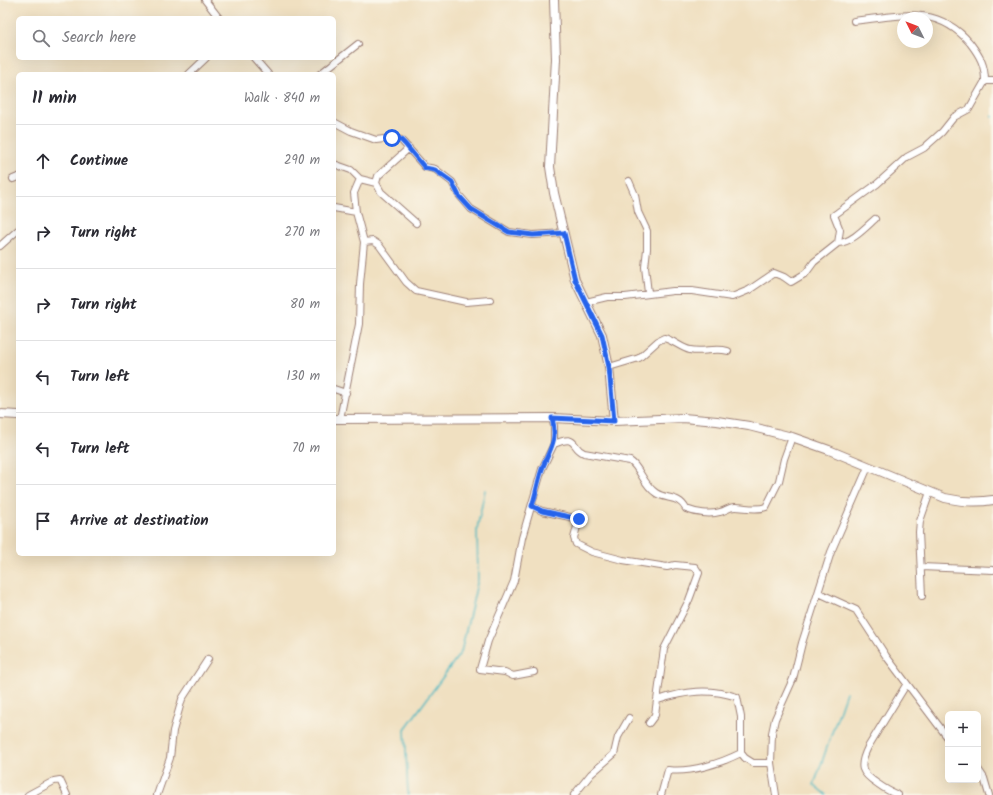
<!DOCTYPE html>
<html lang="en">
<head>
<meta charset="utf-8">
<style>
  body { margin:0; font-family:Kalam,sans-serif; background:#f2f2f3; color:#2b2b33 }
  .controls { position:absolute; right:12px; bottom:12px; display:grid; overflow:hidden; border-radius:6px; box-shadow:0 4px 16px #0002 }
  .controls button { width:36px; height:36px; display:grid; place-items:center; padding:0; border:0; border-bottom:1px solid #e1e1e2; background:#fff; color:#2b2b33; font:20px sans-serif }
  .compass { position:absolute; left:897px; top:12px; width:36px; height:36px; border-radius:50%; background:#fff; box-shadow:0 4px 16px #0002; rotate:312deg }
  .stop { position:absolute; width:12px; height:12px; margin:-9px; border:3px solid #2563eb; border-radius:50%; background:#fff }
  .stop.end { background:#2563eb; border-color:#fff; box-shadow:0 1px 4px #0008 }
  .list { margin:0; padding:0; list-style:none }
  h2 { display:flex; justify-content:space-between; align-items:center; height:52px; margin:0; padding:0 16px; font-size:17px }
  h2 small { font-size:13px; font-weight:400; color:#7c7c81 }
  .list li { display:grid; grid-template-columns:26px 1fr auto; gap:12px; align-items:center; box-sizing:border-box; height:72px; padding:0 16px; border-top:1px solid #e1e1e2 }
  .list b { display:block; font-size:15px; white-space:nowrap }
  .list em { font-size:13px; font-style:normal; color:#7c7c81 }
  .icon { flex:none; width:22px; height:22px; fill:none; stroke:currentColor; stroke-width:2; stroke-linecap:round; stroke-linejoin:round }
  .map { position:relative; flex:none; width:993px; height:795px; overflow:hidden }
  .search { position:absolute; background:#fff; box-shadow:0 4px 16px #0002; left:16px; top:16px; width:320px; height:44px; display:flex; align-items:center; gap:10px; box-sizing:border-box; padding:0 14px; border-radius:6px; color:#7c7c81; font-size:15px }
  .panel { position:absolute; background:#fff; box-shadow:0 4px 16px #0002; left:16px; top:72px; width:320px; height:484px; border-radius:6px }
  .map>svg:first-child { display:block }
</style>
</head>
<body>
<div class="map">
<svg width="993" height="795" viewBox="0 0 993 795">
  <rect width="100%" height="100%" fill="#fbf7ec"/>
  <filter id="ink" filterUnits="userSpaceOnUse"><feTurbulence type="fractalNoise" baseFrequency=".025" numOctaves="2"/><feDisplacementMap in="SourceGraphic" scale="8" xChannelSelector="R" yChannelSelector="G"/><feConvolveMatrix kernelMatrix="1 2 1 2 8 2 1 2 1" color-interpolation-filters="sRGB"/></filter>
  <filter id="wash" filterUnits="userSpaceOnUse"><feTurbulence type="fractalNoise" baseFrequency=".012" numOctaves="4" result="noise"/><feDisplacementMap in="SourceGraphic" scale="16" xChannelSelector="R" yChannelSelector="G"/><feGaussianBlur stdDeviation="0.9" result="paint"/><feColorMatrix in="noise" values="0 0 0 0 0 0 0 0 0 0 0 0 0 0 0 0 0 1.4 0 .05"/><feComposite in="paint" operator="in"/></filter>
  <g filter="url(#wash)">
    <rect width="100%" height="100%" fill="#f0e0c1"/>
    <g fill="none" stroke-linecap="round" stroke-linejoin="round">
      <path stroke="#48b7c1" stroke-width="1.5" d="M992 116 993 117
        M408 795 405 729 461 652 478 579 477 529 485 490
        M826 795 814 785 846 692"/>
    </g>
  </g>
  <g filter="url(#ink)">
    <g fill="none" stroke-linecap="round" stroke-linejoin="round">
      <defs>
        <path id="street" d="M205 0 219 18
          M854 21C898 16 937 4 970 43 980 56 985 65 985 81
          M254 58 268 74
          M189 74 206 58
          M320 74 358 44
          M334 122 351 131 376 140 392 138 401 140 425 167 435 169 452 182 459 195 471 209 509 232 533 235 564 233
          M409 148 378 176 376 183 381 192 416 223
          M334 164 351 170 360 179 354 193 356 212 364 242
          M13 179 18 177
          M360 179 376 183
          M629 181 635 195 638 212 647 231V249L645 267 648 293
          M334 208 356 212
          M838 243C851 243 865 228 875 219
          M0 246 18 230
          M586 302 607 297H625L673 291H692L732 297 749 290 774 273 784 277 791 282 806 273 814 262 838 243 840 230 834 215 837 213 877 184 907 157 924 148 942 132 954 117 969 109 985 81H993
          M609 367 639 358 658 341 664 338C673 340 681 348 690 350 703 353 715 347 728 351
          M334 389 346 393
          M340 419 359 324 360 284 364 242 373 241 379 245 406 282 416 291 466 302 490 300
          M554 444C579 434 570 447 584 453L630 461C640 467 643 485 656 493 667 500 679 495 686 509 696 513 710 515 720 512 726 511 728 507 735 507 745 507 756 511 766 507L779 481 784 459 792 437
          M532 506 542 511 579 519 574 538 576 544 592 552 623 560 667 567 675 565 695 567 699 573 689 600 664 649 655 715 649 723
          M921 567 993 570
          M819 593 856 610 886 656 948 738
          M922 596 919 532 920 521 930 492
          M534 672 513 676 505 672 480 669 488 641 514 581 522 538 542 469 554 444V426L552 418
          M658 700C685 691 709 688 737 697L741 717V753L745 758 753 763H771
          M978 769 984 778 989 795
          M28 795 54 781 60 780 67 795
          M157 795 170 758 173 731 182 699 208 659
          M574 795 591 774 614 754 618 737 629 718
          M661 795 668 770C691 773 721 763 741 753
          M776 795 771 763 772 733 775 719 793 679 802 643 831 552 868 467
          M898 795C890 792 885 789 878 784 861 773 858 767 868 747L906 685"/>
        <path id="secondary" d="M554 0 556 59 550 167 554 193 575 280 602 335 609 367 614 421
          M0 414 18 415
          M334 419 552 418 614 421 683 418 717 421 749 426 792 437 829 450 945 498C962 502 975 503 993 500"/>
      </defs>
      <use href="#street" stroke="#9d8076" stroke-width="8"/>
      <use href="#secondary" stroke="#9d8076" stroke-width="10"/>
      <use href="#street" stroke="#fff" stroke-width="6"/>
      <use href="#secondary" stroke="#fff" stroke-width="8"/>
    </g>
  </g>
  <g fill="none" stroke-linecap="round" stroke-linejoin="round" filter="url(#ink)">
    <path stroke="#2563eb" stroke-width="5" d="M392 138 401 140 405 144 425 168 435 170 452 182 459 196 471 209 509 232 533 235 564 233 575 280 602 335 609 367 614 421 552 418C558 441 550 448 542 469 538 481 536 494 532 506L542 511 579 519"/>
  </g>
</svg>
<div class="controls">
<button>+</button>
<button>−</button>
</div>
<svg class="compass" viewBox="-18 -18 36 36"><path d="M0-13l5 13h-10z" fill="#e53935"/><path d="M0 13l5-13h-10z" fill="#7c7c81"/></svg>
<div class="stop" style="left:392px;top:138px"></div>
<div class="stop end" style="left:579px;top:519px"></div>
<div class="search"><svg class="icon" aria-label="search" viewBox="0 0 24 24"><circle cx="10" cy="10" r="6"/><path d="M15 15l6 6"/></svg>Search here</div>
<section class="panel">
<h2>11 min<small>Walk · 840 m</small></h2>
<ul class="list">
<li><svg class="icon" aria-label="ahead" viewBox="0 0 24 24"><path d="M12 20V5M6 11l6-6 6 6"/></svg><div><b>Continue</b></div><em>290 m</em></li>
<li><svg class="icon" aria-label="right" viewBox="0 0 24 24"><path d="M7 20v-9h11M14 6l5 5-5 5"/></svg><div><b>Turn right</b></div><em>270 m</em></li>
<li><svg class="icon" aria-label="right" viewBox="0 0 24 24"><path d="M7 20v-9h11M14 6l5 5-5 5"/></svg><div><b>Turn right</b></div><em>80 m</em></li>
<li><svg class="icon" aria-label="left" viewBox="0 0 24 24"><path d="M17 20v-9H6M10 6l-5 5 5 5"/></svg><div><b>Turn left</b></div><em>130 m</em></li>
<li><svg class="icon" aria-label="left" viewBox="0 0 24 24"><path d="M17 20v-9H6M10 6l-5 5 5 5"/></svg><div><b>Turn left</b></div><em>70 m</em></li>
<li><svg class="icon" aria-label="arrive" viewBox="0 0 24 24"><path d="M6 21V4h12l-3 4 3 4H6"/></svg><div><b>Arrive at destination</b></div></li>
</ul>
</section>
</div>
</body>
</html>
